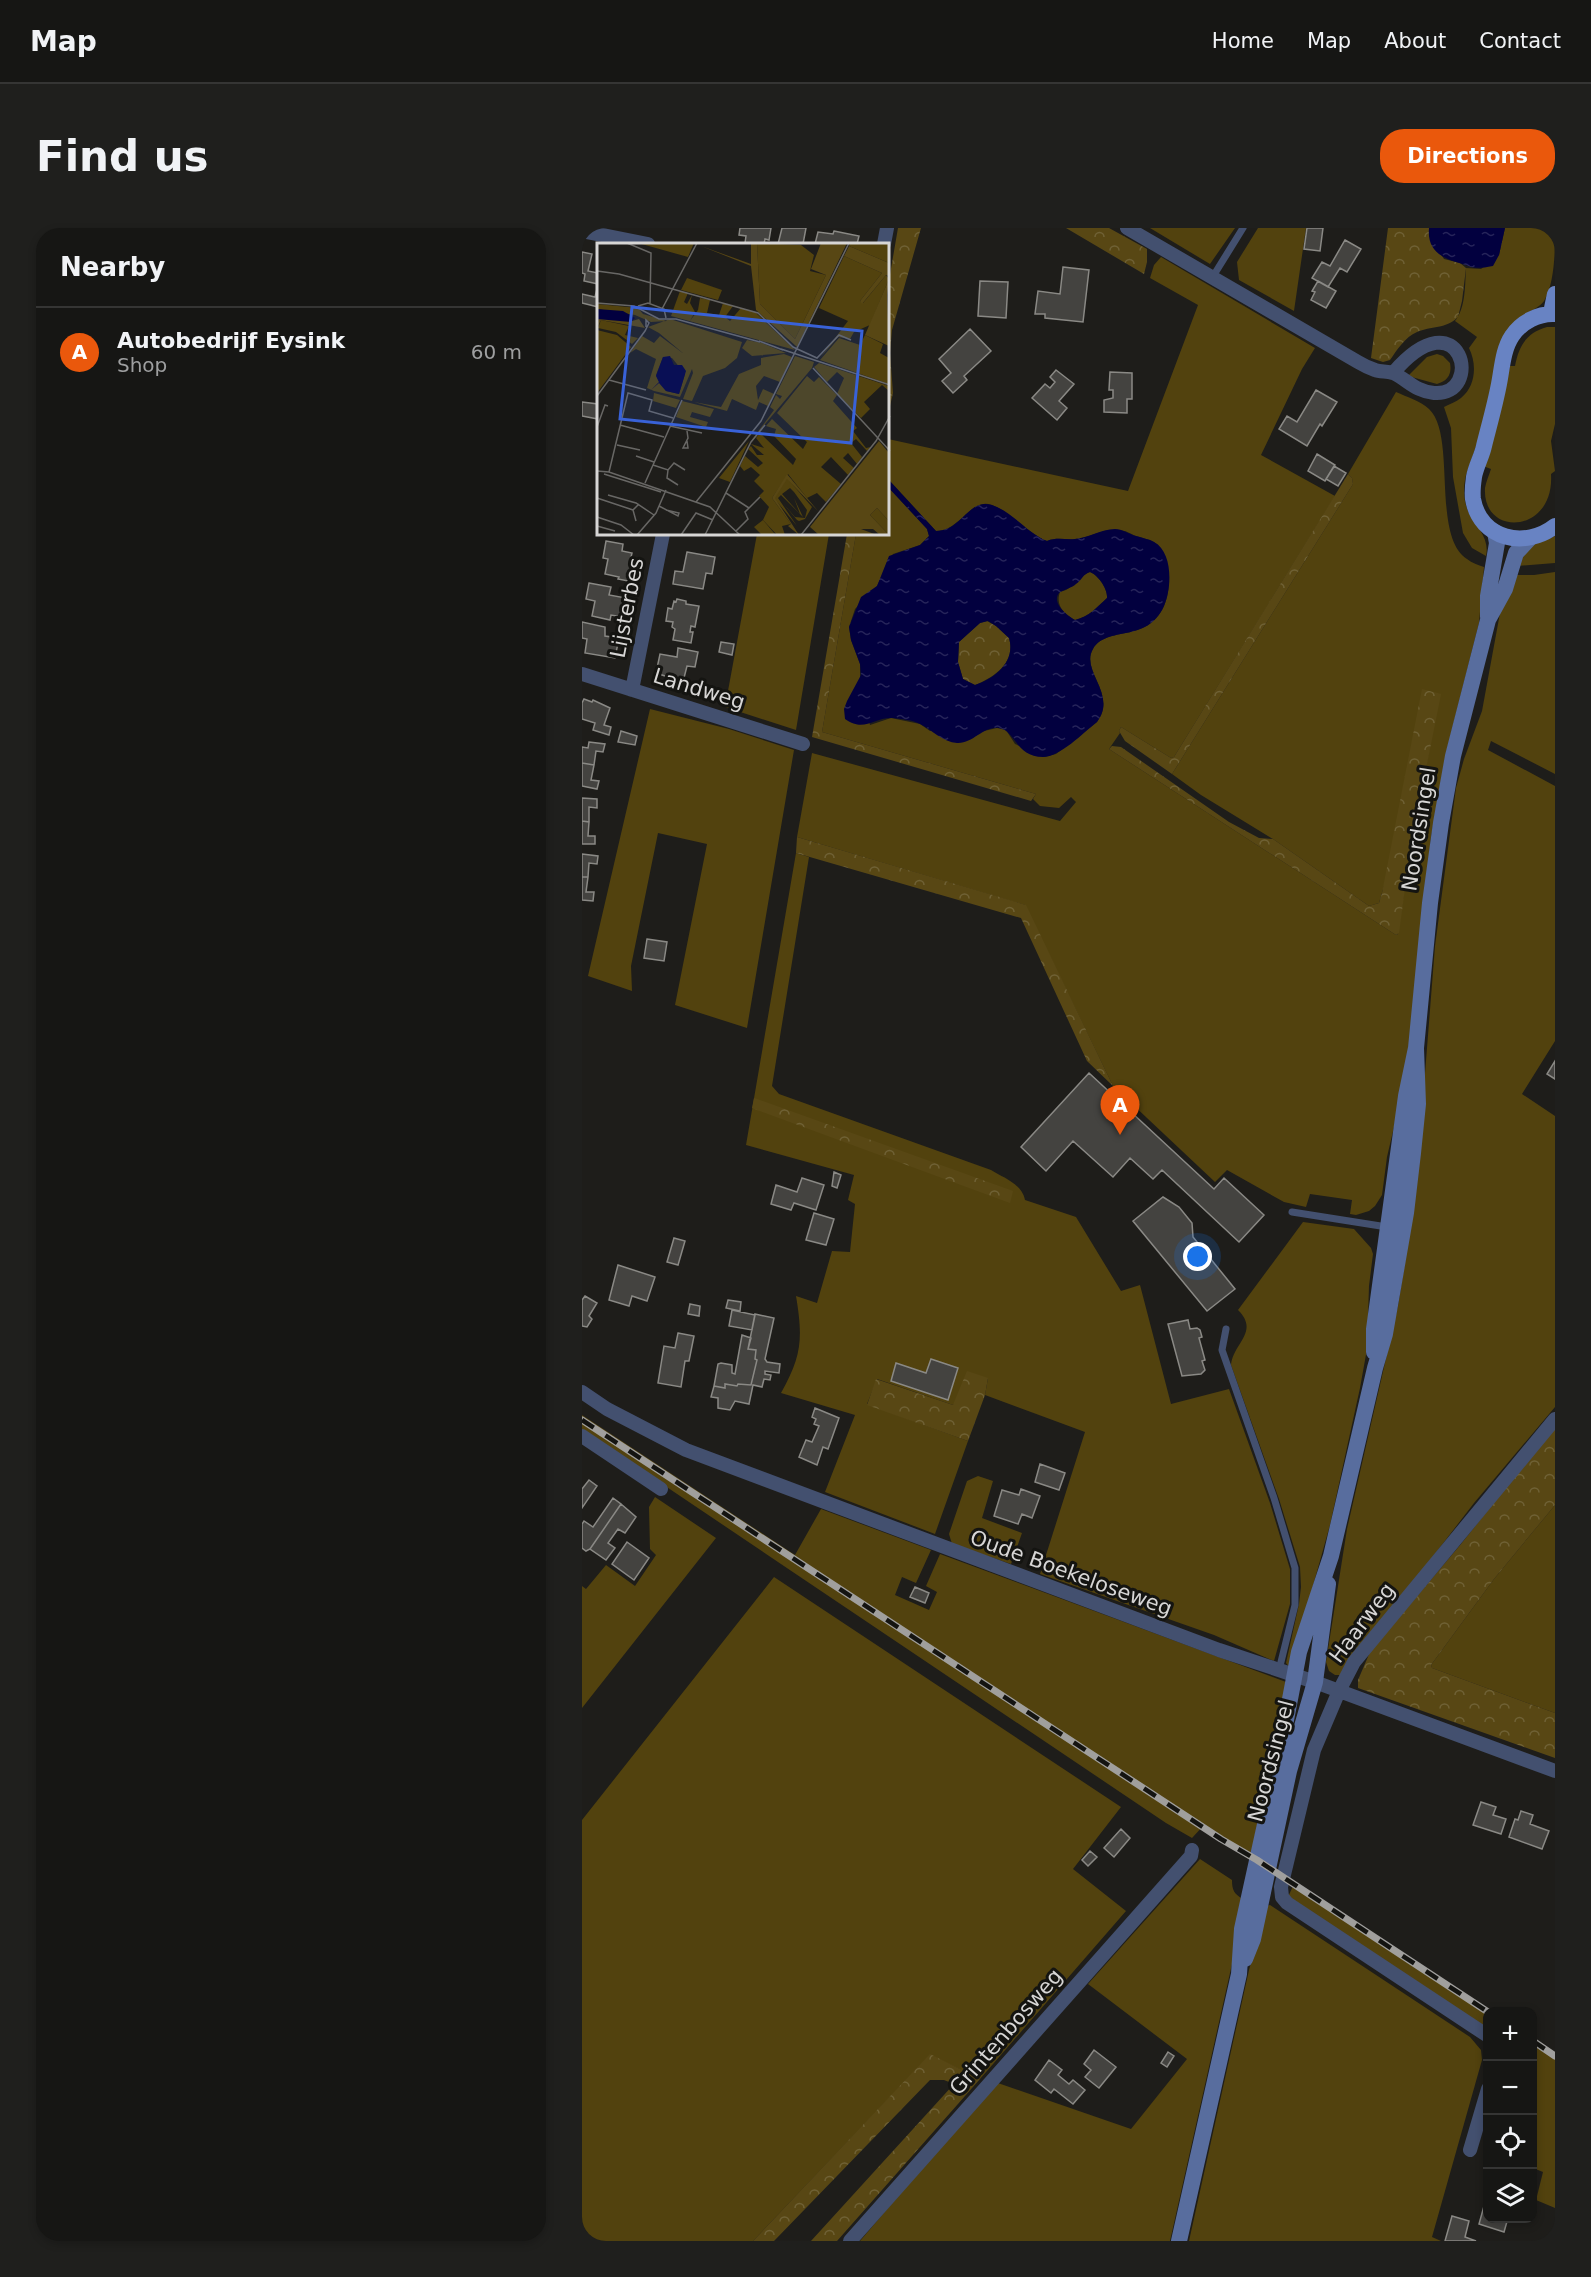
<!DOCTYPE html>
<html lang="en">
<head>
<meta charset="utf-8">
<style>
  body { margin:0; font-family:"DejaVu Sans",sans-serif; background:#1f1f1d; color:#f1f3f6 }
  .controls { position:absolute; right:18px; bottom:18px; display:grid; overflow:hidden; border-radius:12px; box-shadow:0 3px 9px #0003 }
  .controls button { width:54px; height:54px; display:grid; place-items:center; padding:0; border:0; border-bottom:2px solid #353534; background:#161614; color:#f1f3f6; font:30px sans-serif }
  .you { position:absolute; left:616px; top:1029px; width:21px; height:21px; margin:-15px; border:4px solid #fff; border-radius:50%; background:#1a73e8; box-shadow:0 0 0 9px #1a73e833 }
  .badge { display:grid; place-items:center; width:39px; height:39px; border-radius:50%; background:#ea580c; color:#fff; font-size:20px; font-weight:700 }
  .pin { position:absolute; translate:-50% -50px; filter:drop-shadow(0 2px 3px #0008) }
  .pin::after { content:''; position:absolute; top:32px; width:21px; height:18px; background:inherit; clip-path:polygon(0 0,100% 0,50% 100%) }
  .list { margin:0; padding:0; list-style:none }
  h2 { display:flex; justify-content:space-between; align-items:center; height:78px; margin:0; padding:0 24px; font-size:26px }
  h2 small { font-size:20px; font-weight:400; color:#9e9fa0 }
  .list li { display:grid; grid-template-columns:39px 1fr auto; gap:18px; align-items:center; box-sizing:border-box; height:90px; padding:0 24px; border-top:2px solid #353534 }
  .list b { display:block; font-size:22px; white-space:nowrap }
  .list p { margin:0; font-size:20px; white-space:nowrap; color:#9e9fa0 }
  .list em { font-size:20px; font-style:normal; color:#9e9fa0 }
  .icon { flex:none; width:33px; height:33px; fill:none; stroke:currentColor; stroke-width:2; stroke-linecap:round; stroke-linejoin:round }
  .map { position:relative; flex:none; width:973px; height:2013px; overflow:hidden; border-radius:24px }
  header { display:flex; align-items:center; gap:36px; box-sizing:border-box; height:84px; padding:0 30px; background:#161614; border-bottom:2px solid #353534 }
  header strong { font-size:28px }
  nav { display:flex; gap:33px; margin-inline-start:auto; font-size:21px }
  .intro { display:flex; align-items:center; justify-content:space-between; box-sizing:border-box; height:144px; padding:0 36px }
  h1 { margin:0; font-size:42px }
  .button { padding:15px 27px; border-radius:24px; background:#ea580c; color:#fff; font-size:21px; font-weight:700 }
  main { display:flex; gap:36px; padding:0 36px }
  aside { flex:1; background:#161614; border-radius:24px; box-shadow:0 3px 9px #0003 }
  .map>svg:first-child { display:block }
</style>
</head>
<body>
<header>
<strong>Map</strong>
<nav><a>Home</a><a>Map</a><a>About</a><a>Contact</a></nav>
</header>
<div class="intro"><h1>Find us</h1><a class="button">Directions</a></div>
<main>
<aside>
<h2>Nearby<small></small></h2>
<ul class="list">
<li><span class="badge">A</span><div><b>Autobedrijf Eysink</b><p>Shop</p></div><em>60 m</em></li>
</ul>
</aside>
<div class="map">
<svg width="973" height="2013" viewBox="0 0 973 2013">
  <defs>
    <pattern id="forest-crowns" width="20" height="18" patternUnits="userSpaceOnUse" patternTransform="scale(1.5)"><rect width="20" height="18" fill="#584714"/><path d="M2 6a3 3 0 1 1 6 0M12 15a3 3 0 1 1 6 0" fill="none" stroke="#6f6135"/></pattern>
    <pattern id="water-ripples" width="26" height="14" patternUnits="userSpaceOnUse" patternTransform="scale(1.5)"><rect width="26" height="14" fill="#02003f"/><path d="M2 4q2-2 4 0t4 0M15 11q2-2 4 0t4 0" fill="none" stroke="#26245a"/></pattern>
  </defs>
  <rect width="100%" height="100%" fill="#1e1d1a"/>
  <path fill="#52420e" d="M568 0H653L628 36Z
    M676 0H724L712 83 657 52 655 34Z
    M923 0H973C973 22 973 55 962 73 957 80 946 84 939 89L884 247C881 260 881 273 887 285 895 299 908 311 904 328L890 320 881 305 871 249 869 200 862 179C867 176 874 174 879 170 894 158 895 136 887 120L895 109 873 93C884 80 883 55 884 40L899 41 917 27Z
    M579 29 733 120 720 141 679 227 753 268 592 529 589 530 539 499 537 503 538 505 527 521 814 707 816 706 829 616 858 466 797 675 787 678 691 611 619 567 590 546 771 256 770 250 766 246 814 164C825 169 839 173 847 181 875 207 849 308 885 331 890 335 896 337 902 339L897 395 864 525 849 609 824 847 805 929 800 967 793 978 787 983 774 987 768 986 770 972 728 966 724 979 702 974 645 942 633 954 531 858 443 677 215 609 230 525 478 593 494 574 489 569 477 580 458 578 451 571 454 566 240 504 274 306H306V259L345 301 347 308 338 317 311 326 295 358 273 381 267 399 269 412 278 436V450L288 497 309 490 338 496 348 503H402L415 500 424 502 433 516 462 529 474 526 515 494C536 466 498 443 511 421 525 397 564 416 582 378 590 361 589 325 572 314 567 311 560 310 554 308 549 306 543 302 537 302 521 300 508 310 493 311 483 312 475 309 465 313 445 305 430 285 410 277 388 269 379 303 354 303L306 251V211L546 263 616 77 568 50 572 37Z
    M965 99H973V196L969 213 973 243 969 246C973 306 900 310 903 260 904 254 907 247 909 241L901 238 928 138H933C937 118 944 105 965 99Z
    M855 126 861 128 868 135C870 146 866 153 855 156L826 148 845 129Z
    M175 306H247L214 502 143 479Z
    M973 308V335L935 338 948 318Z
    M508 344C516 347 526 361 525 370 514 380 507 389 493 392 482 386 473 377 478 364 492 361 496 348 508 344Z
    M973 344V546L909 513 906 522 973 558V813L940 866 973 888V1179L892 1275 760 1447H753L747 1443 744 1434 765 1301 816 1078 823 1034 841 871 853 718 874 560 882 531 900 483 918 385 932 347H952Z
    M68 481 147 501 212 522 165 800 93 777 125 616 76 605 49 738 50 763 6 748Z
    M214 625 227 629 190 858 197 866 409 942C422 950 440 956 443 972L494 989 539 1063 558 1057 589 1176 647 1161 688 1275 708 1341V1376L692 1433 632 1407 458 1346 503 1204 403 1167 406 1150 371 1177 295 1151 285 1176 386 1213 353 1306 243 1264 273 1187 199 1165C220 1128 221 1110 214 1068L235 1075 250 1023 268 1024 273 976 266 972 272 947 164 917Z
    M721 994 772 1001 789 1020 791 1026 787 1058 785 1121 778 1160 748 1297 708 1440 704 1435 717 1376 719 1359 718 1339 697 1271 649 1137C651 1115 678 1104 656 1082Z
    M0 1187 213 1327 239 1281 349 1322 334 1355 320 1349 313 1367 347 1382 355 1364 344 1358 358 1326 704 1454 669 1627 622 1597 610 1610 584 1595 0 1202Z
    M396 1248 411 1253 400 1290 440 1305 429 1336 370 1316 367 1306 385 1253Z
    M73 1269 134 1310 0 1480V1358L4 1361 24 1337 53 1358 74 1327 68 1321 67 1279Z
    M973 1277V1485L850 1440 849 1437 912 1351Z
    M192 1349 539 1579 491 1641 544 1683 398 1851 348 1827 171 2013H0V1592Z
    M618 1631 650 1652C650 1662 652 1666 661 1671L650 1736 588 2013H278L413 1854 549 1901 605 1831 506 1756Z
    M713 1654 905 1786V1807L704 1673Z
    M688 1677 888 1809 899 1822 900 1832 850 2009 859 2013H607L667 1742 684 1678Z
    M951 1816 973 1831V1980L954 1972 961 1944 951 1940Z"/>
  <path fill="url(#forest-crowns)" d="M316 0H339L310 102 308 125 311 165 308 178 306 58Z
    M484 0H527L565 21V34L562 46Z
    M806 0H847V7L862 31 878 35 884 40 880 73 876 89C865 101 848 98 835 104 823 109 815 122 808 132L801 134 789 130Z
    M766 246 770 250 771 256 590 546 543 513 537 503 539 499 589 530 592 529Z
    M265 306H274L240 504 454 566 449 573 230 509Z
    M405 393 414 398 427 410C434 434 413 449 393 457L381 451 376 434 377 414 398 395Z
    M840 461 859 466 829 616 817 705 814 707 527 521 530 518 539 519 647 594 677 610 691 611 787 678 797 675 800 665Z
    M215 609 444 677 531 858 505 833 439 690 214 625Z
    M172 870 431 963 428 975 170 880Z
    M385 1143 406 1150 403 1167 386 1213 285 1177 294 1151 371 1177Z
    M973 1198V1277L912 1351 849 1437 850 1440 973 1485V1530L776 1460V1452L788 1424 879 1316Z
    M348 1826 398 1851 255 2013H229L372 1856 362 1852H348L192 2013H171Z"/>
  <path fill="url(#water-ripples)" fill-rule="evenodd" d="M847 0H923L917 27 911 38C891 42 891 39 874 34 857 29 845 20 847 0Z
    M306 251 354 303C380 303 386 270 410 277 431 284 445 305 465 313 475 309 483 312 493 311 506 310 519 301 533 301 540 301 547 306 554 308 560 310 567 311 572 314 591 324 590 360 582 378 565 416 525 397 511 421 498 443 536 466 515 494 501 505 478 529 461 529 434 529 433 502 417 500 401 498 391 516 375 515 361 514 350 502 338 496 331 492 319 491 311 490 291 489 283 505 263 491L262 481 265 473 279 447 278 436 269 412 267 399 279 369 295 358 307 328 338 317 347 308 345 301 306 259ZM508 344C516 347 526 361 525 370 514 380 508 388 493 392 486 388 469 375 477 365 480 362 490 360 494 356 500 352 501 346 508 344ZM406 393 414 398 427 410C434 434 413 450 393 457L381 451 376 434 377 414 398 395Z"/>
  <path fill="#444340" stroke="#8a8985" stroke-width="1.5" d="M158 0H189L187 12 183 11 182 16 163 15 164 8 157 7Z
    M200 0H224L221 16H196Z
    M725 0H741L738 23 722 21Z
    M252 3 277 8 275 16H233L236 4 251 6Z
    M763 12 779 21 765 44 758 40 746 59 730 50 740 34 748 38Z
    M0 24 10 26 6 43 16 45V56L2 53 3 46 0 45Z
    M481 39 507 42 501 94 463 90V86H453L456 63 478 66Z
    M398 53 426 54 424 90 396 88Z
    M736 53 754 63 744 80 729 72 733 64 730 63Z
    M15 61 16 79 0 75V66L13 69Z
    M388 101 409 123 382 148 385 152 371 165 360 153 369 145 357 131Z
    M474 142 492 156 477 173 485 180 475 192 450 170 463 156 468 160 473 154 468 149Z
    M528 144 550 145V171H545V185L522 184V172L531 170V162H527Z
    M734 162 755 174 740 198 738 196 725 218 697 201 705 188 715 194Z
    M0 174 16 176V191L0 188Z
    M735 226 753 237 743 253 726 243Z
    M752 238 764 245 756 258 744 251Z
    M24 313 41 316 40 323 50 325 49 329 53 330 51 338 53 339 52 348H49L46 353 36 351 37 349 23 346 26 331 21 330Z
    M105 324 133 329 130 346 124 345 121 361 91 356 93 343 101 344Z
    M7 355 29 359 27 367 44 370 41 389 29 387 28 392 10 388 13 373 4 371Z
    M95 371 104 373V376L117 378 113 399 109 398 108 404H111L109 415 91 412 93 401 90 399 91 394 84 393 86 380 90 381 92 373 94 374Z
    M0 394 23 399V408L37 410 33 430 3 425 5 411 0 410Z
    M139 414 152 416 150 427 137 424Z
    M96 420 116 424 113 439 105 438 102 450 93 449 92 451 74 445 78 426 95 429Z
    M2 471 10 474 11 472 28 480 22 497 29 499 27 507 11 502 13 495 0 491V475Z
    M39 503 55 508 53 517 36 514Z
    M7 514 23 516 21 524 14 523 12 537 0 535V519L6 520Z
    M0 535 12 537 9 552 17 553 15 561 0 558Z
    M0 570 15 571V580L7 579V594L0 593Z
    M0 593 7 594 6 608H13V616H0Z
    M0 626 16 628 15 636 7 635 6 649H0Z
    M0 649H6L4 664H12L11 673 0 672Z
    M65 711 85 714 82 733 62 730Z
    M973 833V851L965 846Z
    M507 845 632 961 642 950 682 987 657 1014 580 942 571 951 548 930 531 949 491 913 464 943 439 919Z
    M252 944 259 947 255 960 250 958Z
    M220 950 242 957 234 982 212 975 209 982 189 976 194 957 215 964Z
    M581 969 597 979 610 995 611 1009 653 1061 625 1083 551 993Z
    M232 985 252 991 244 1017 224 1012Z
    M92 1010 103 1013 96 1037 85 1034Z
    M36 1037 73 1049 65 1073 50 1068 47 1078 27 1072Z
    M3 1068 15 1075 7 1088 10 1091 5 1099 0 1098V1072Z
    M146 1072 159 1074 158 1083 144 1080Z
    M108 1076 118 1078 117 1088 106 1086Z
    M150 1082 173 1087 170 1102 147 1098Z
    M173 1086 192 1090 183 1131 185 1134 198 1136 197 1145 183 1143V1146L189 1147 188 1152 182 1151 180 1159 171 1157 167 1176 153 1173 148 1182 136 1180V1170L129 1169 132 1158 143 1160V1156L155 1158 156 1156 169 1157 175 1132 173 1131 174 1122 166 1121Z
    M606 1092 608 1101 615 1100 618 1102 620 1109 617 1110 623 1132 620 1133 623 1142 619 1146 600 1148 586 1096Z
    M96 1105 112 1108 107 1133H103L99 1159 76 1155 82 1118 93 1120Z
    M160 1107 169 1110 166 1121 174 1122 173 1131 175 1132 169 1157 156 1156 155 1158 143 1156V1160L132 1158 136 1136 139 1135 150 1137V1145L153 1146Z
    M349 1131 376 1140 366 1172 309 1153 314 1135 344 1145Z
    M233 1180 257 1190 246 1221 241 1219 235 1237 217 1229 224 1212 230 1214 237 1198 232 1196 234 1191 230 1189Z
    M458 1236 483 1245 477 1262 453 1254Z
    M7 1252 15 1258 0 1280V1261Z
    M439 1261 458 1268 450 1290 440 1286 436 1296 412 1288 420 1262 437 1267Z
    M31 1270 39 1276 8 1321 4 1323 0 1320V1296L2 1293 11 1299Z
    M39 1276 54 1289 43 1305 36 1301 26 1315 33 1320 24 1332 8 1321Z
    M45 1314 67 1330 52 1352 30 1336Z
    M333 1359 347 1365 343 1375 328 1369Z
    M899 1574 914 1579 911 1587 924 1591 919 1606 891 1597Z
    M939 1583 951 1587 948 1596 967 1603 960 1621 927 1609 933 1591 936 1592Z
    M539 1601 548 1610 532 1629 522 1620Z
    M508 1623 515 1629 506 1638 500 1632Z
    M512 1822 534 1839 517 1860 503 1849 509 1842 502 1836Z
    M586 1824 592 1828 585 1839 579 1835Z
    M467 1832 480 1842 476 1847 487 1856 491 1852 503 1862 491 1876 472 1861 469 1865 453 1852Z
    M904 1971 906 1990H926L922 2004 897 1996Z
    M870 1988 887 1993 883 2009 894 2013H863Z"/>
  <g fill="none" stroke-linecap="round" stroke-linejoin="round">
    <path stroke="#43506f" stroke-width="7" d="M630 50 661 0
      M710 984 805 999
      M644 1101 640 1122 692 1270 713 1340V1377L697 1442"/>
    <path stroke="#43506f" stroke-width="14" d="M545 0 776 134C781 137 787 140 793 142 798 144 805 143 811 145 826 152 833 163 852 165 903 169 880 65 811 145
      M0 3 66 16
      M302 16 305 0
      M0 446 221 516
      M50 462 81 306
      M0 1164 25 1181 104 1222 637 1422 733 1454 973 1543
      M0 1208 79 1261
      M906 1808 705 1675 700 1669 699 1659 732 1522 757 1463 772 1434 973 1191
      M888 1922 906 1861
      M268 2013 609 1628 610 1622"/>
    <path stroke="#586d9e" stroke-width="16" d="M906 389V368L915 315 913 304
      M792 1124V1101L824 868 834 820 848 675 859 595 871 528 906 392 923 361 934 325 947 311
      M663 1731 671 1711 707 1543 733 1454 746 1356
      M597 2013 657 1746 660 1701 691 1560 717 1424 749 1328 793 1140 803 1106 824 985 831 925 836 876 834 820"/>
    <path stroke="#6883c3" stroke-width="16" d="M969 85 973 66
      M973 86C957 85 939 94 930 108 921 121 920 141 917 156 913 177 907 198 902 218 900 228 894 238 892 249 891 256 890 264 891 271 898 312 944 321 973 298"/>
    <defs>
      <path id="rail" d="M0 1192 639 1611 675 1632 906 1784
        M951 1813 973 1828"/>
    </defs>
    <use href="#rail" stroke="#a09f9d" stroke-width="7"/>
    <use href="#rail" stroke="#141411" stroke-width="4.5" stroke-dasharray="14" stroke-linecap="butt"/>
  </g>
  <g text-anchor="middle" stroke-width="6" stroke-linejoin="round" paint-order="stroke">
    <g font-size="21" fill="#d7d6d5" stroke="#141411">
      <text transform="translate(45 380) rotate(-79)" y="7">Lijsterbes</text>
      <text transform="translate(117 461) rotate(17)" y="7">Landweg</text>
      <text transform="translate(837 601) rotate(-81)" y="7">Noordsingel</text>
      <text transform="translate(489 1345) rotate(20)" y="7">Oude Boekeloseweg</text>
      <text transform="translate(780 1395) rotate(-53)" y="7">Haarweg</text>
      <text transform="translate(689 1533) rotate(-75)" y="7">Noordsingel</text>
      <text transform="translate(424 1804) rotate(-49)" y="7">Grintenbosweg</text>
    </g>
  </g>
  <g transform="translate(15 15)">
    <rect width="292" height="292" fill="#1e1d1a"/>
    <path d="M41 0 82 1 97 0 91 14ZM160 0 204 2 217 12 213 28 229 32 198 96 163 61ZM253 0H292V20L252 3ZM247 13 285 30 263 58 266 60 289 32 292 36 273 82 257 89 253 96 241 94 223 115 251 78 222 65ZM90 35 125 47 121 57 84 47ZM83 48 91 50 87 59 90 61 95 52 93 60 98 69 93 78 101 67 103 55 113 57 110 70 122 72 126 60 136 63 128 74 133 78 144 65 158 69 198 107 74 73ZM0 61 41 65 46 71 70 78 54 79 38 72 0 66ZM73 76 145 99 140 115 128 125 106 133 95 158 86 156 96 130 95 126 83 154 57 148 50 145 59 116 39 106 33 110 45 93 57 100 63 93 87 111 62 90 51 84ZM66 114 75 115 88 131 82 151 69 148 62 139 59 132ZM4 77 32 83 28 92 41 95 35 101 19 89 1 85ZM0 87 20 92 34 104 0 150ZM268 92 286 101 283 110 292 115V141L223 117 242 95 263 102ZM150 97 165 100 189 110 155 113 145 105ZM187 111 195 114 183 139 167 133 159 143 161 157 166 146 177 151 171 163 162 159 159 167 135 156 130 168 97 159 124 164 142 131 164 122V115ZM198 113 217 119 215 125 154 198 177 167 173 164 179 152 183 156 185 153 179 151ZM222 120 292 143V148L285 142 267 159 273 166 264 175 240 151 247 135 240 129 230 139 217 124ZM210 133 217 139 222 134 240 152 236 158 260 185 256 188 269 205 274 204 270 208 259 196 254 200 265 214 260 221 251 210 246 215 257 225 251 232 234 214 224 224 244 241 229 259 220 250 210 255 191 231 175 255 194 281 185 283 188 292H180L166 277 172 264 162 253 167 248 157 238 163 232 154 224 147 228 143 223 148 213 161 224 166 220 151 206 154 203 160 212H167L154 201 167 205 159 195 163 190 196 222 199 216 177 193 179 186 169 183 175 176 206 206 210 199 180 170ZM57 150 83 157 79 165 56 158ZM85 158 117 166 113 174 95 169 93 174 111 179 109 184 79 174ZM152 198 133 239 122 235ZM190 235 215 264 208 276 202 278 200 277 185 259 198 274 208 275 210 267 197 249 193 245 185 251 203 271 197 255 206 274 184 252 181 255 200 283 177 255ZM280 265 292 278V292L273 272Z" fill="#52420e" fill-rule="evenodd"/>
    <path d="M154 0H160L163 61 198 96 229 32 214 26 224 0H250L200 104 159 67 154 23 104 3 154 21ZM252 3 292 20V33L289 32 265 61 263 58 285 30 247 13ZM292 36 290 52 292 103 268 92ZM2 74 35 78 42 76 48 85 4 77 0 85ZM282 198 292 210V278L280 265 273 272 292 292H283L276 286H264L280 292H222L213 284ZM190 231 221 268 190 236 178 255 202 292 191 283 194 281 175 255Z" fill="#584714"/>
    <path d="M166 277 177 290 179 292H165L157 284Z" fill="#52420e"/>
    <path d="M0 66 26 68 38 75 34 79 0 76ZM73 113 77 122H85L89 128 82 151 69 148 62 140 54 147 62 139 59 133 66 114Z" fill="#02003f"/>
    <path fill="none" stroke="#686765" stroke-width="1.5" d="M30 0 54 10 53 61M0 28 22 31 161 70 196 104 220 115 242 92 254 97M0 60 37 63 62 76H79L163 99M41 63 51 60 67 66 69 75M65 66 100 0M162 98 186 107M184 106 293 142M216 125 293 208M12 137 49 147M0 153 48 88 52 80 49 77V84M23 182 67 194M73 183 105 190M0 184 8 162 11 163M90 188 91 195 86 205H91L90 198M20 202 43 207M39 213 57 219M56 222 71 227 77 220 88 227M71 227 70 235 81 242M0 228 12 229 113 264 143 292M12 229 31 150 55 157 52 168 76 175M7 231 64 249M48 240 85 157M129 250 152 265M11 252 39 260 57 272M0 255 36 267M99 259 164 178 252 0M62 263 81 273 82 270 69 267M0 274 24 282 37 292M39 278 36 267 42 261M0 283 18 288M139 288 151 276 148 269 163 254M40 292 59 270 69 247M84 292 99 270 116 277M108 292 154 199 168 182M204 292 279 198 293 173"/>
    <path fill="#3962d8" fill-opacity="0.15" stroke="#3962d8" stroke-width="3" d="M35 64 265 88 254 200 23 176Z"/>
    <rect width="292" height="292" fill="none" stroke="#d7d6d5" stroke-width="3"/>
  </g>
</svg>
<div class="controls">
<button>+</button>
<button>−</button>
<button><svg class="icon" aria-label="locate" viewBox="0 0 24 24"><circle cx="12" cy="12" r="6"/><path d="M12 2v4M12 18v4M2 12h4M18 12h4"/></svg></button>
<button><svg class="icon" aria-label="layers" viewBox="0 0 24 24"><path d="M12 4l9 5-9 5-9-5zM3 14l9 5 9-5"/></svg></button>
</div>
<div class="you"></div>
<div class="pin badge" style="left:538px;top:907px">A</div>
</div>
</main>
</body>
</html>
